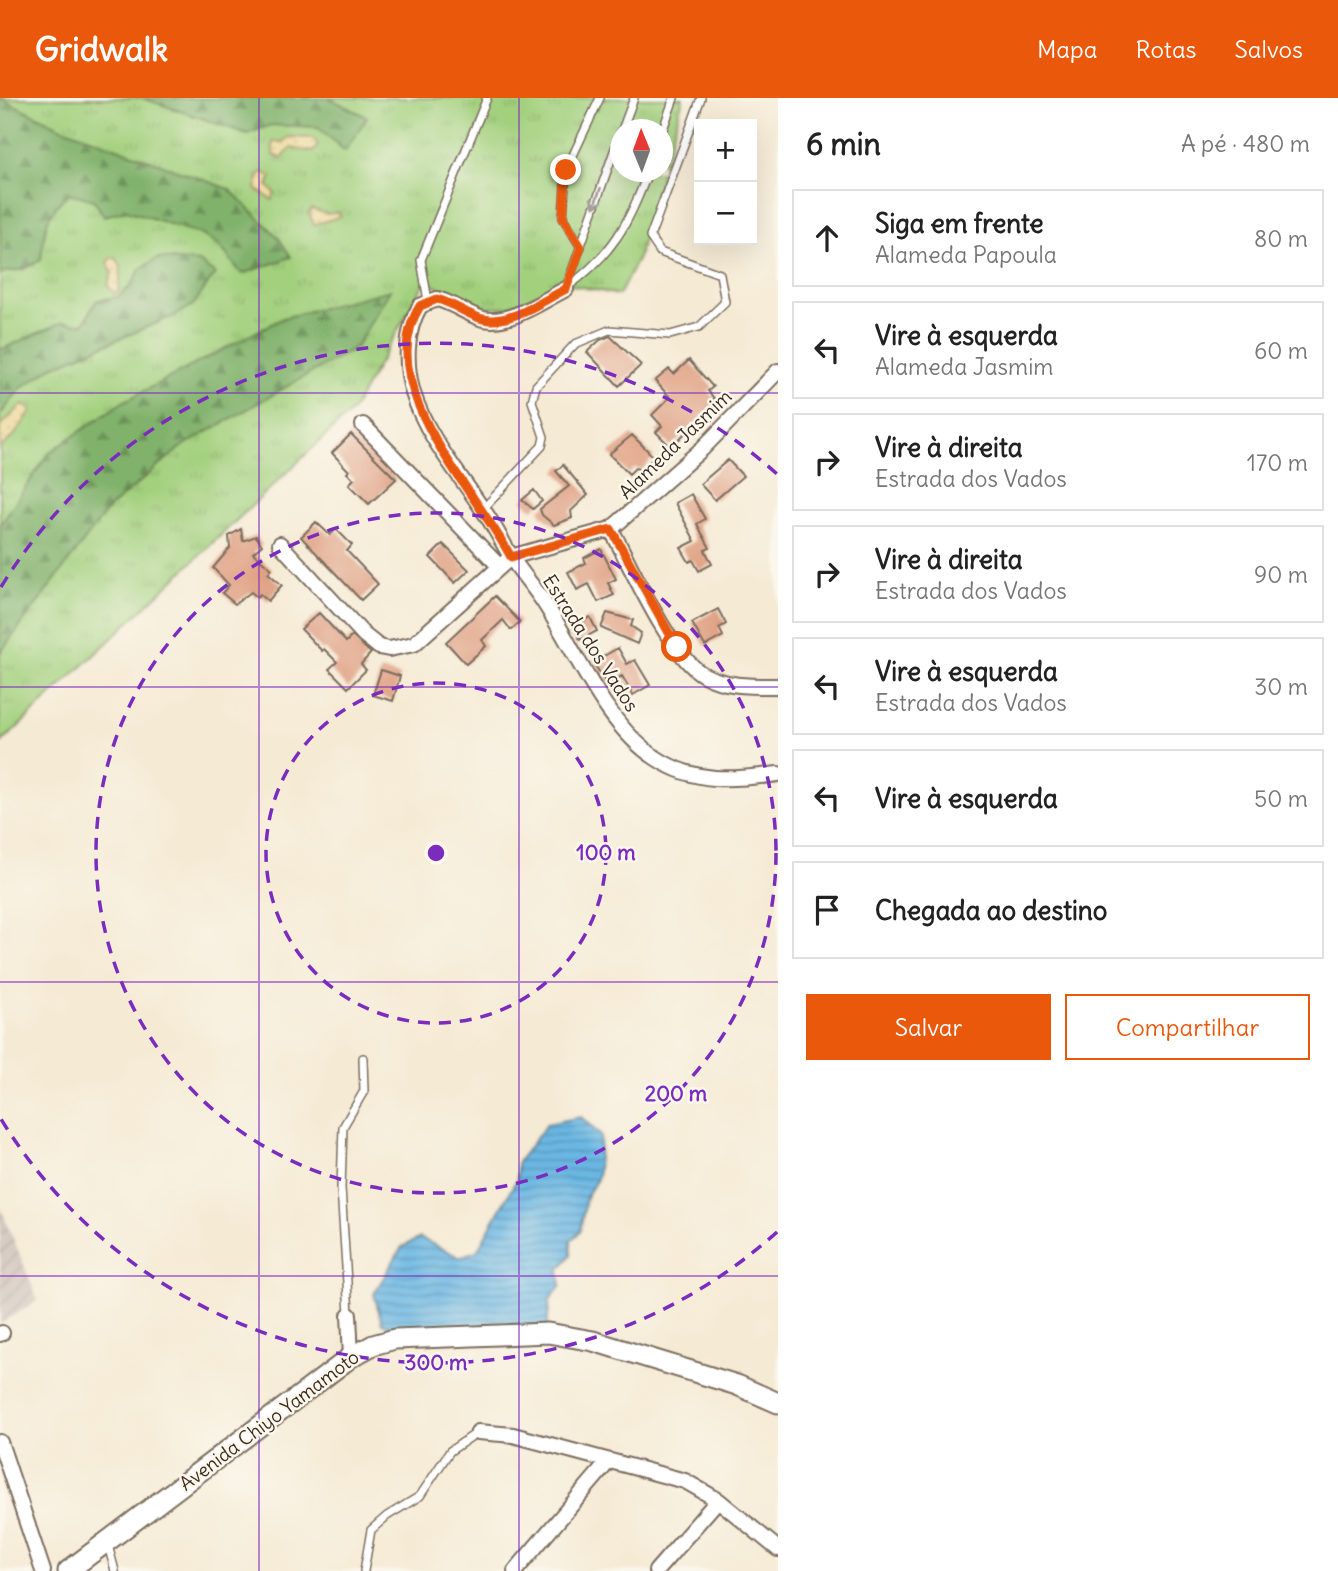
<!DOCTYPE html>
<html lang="pt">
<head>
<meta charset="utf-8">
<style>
  body { margin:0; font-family:Delius,sans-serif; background:#f2f2f2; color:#222 }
  .controls { position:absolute; right:21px; top:21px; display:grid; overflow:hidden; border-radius:0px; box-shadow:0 7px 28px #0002 }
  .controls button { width:63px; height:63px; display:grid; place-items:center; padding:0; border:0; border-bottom:2px solid #e0e0e0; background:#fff; color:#222; font:35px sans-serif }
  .compass { position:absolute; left:610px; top:21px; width:63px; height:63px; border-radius:50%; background:#fff; box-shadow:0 7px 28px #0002; rotate:359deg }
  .stop { position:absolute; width:21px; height:21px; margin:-16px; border:5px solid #ea580c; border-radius:50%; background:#fff }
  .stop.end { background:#ea580c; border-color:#fff; box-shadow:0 2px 7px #0008 }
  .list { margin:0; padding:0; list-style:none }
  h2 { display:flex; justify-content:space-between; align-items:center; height:91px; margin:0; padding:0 28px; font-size:30px }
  h2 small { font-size:23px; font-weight:400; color:#767676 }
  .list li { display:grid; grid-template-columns:46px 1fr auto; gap:21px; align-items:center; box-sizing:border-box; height:98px; margin:0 14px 14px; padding:0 14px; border:2px solid #e0e0e0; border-radius:0px }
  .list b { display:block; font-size:26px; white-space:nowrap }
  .list p { margin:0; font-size:23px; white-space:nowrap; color:#767676 }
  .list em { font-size:23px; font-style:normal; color:#767676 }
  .actions { display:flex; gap:14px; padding:21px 28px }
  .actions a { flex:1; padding:16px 0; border:2px solid #ea580c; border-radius:0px; text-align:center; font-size:24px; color:#ea580c }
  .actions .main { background:#ea580c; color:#fff }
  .icon { flex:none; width:38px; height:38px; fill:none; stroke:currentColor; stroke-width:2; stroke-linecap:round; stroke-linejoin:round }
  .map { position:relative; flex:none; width:778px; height:1473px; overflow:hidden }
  header { display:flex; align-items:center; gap:42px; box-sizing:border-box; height:98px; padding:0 35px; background:#ea580c; color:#fff }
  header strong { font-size:33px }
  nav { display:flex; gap:38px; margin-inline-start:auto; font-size:24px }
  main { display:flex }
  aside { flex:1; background:#fff }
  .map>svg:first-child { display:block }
</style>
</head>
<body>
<header>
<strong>Gridwalk</strong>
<nav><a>Mapa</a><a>Rotas</a><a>Salvos</a></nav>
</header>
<main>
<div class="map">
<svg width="778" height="1473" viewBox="0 0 778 1473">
  <defs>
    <pattern id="industrial-furrows" width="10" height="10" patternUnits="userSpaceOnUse" patternTransform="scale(1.75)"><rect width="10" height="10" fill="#cec1b9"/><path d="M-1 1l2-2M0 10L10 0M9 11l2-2" fill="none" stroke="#b2a69f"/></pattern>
    <pattern id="grass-tufts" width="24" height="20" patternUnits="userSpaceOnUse" patternTransform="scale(1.75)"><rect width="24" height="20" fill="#a2d07d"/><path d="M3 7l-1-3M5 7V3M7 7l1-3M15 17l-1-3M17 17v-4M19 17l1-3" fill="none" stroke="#8cb36c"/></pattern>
    <pattern id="forest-firs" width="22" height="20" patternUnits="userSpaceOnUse" patternTransform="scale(1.75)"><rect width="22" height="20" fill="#81b26c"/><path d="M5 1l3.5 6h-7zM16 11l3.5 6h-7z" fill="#6b9158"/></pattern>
    <pattern id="sand-dots" width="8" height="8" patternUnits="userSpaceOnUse" patternTransform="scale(1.75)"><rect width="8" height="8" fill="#eeda9e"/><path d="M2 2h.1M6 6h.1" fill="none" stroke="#cdbb88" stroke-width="1.8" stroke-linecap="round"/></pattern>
    <pattern id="water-rules" width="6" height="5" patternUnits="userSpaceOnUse" patternTransform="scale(1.75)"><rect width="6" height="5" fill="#6ab7e4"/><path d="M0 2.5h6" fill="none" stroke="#5895b8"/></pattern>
  </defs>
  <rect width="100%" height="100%" fill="#fbf7ec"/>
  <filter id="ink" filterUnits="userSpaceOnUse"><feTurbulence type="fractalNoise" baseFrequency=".0143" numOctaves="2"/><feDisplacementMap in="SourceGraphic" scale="14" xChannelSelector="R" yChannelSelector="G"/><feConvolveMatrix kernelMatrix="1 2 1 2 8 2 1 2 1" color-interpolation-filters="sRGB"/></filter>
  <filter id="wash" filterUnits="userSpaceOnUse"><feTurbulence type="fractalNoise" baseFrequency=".00686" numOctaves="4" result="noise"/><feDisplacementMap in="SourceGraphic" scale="28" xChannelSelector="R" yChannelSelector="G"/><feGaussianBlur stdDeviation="1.57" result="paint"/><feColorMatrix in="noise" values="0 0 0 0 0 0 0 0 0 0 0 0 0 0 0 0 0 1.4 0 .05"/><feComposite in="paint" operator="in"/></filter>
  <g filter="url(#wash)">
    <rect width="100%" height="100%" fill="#f5ead4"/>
    <path fill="url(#industrial-furrows)" d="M0 1108 38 1202 0 1226Z"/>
    <path fill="url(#grass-tufts)" stroke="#6e7d4e" stroke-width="2" d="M0 0H683L663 73 662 32H620V74H662L638 160 619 197 563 185 509 209H487L425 184 352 313 0 646Z"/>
    <path fill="url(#forest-firs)" stroke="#5e6e45" stroke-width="2" d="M0 0 60 29 229 91 278 139 291 159 242 176 218 146 200 136 127 112 104 118 94 102 70 95C45 113 44 133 41 162L24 171 0 175Z
      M142 0H329L367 19 345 53 318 29 271 27 247 36Z
      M158 160 199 164 215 176 193 207 176 217 52 269 20 291 0 317V252L63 224 83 226 97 202 118 199 132 187 140 171Z
      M390 192 356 249 181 349 109 410 0 555V427L49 355 121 305 283 220Z"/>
    <path fill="url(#sand-dots)" stroke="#94825e" stroke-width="2" d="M289 39 313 40 318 47 313 54 291 50 282 60 273 57V43L282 44Z
      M263 74 271 79 268 88 275 95 272 102 256 91 259 77Z
      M312 111 327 116 338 114 341 118 314 127 309 115Z
      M112 159 117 161 121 169 119 193 114 195 108 188 112 174 107 164Z
      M22 307 31 311 30 315 13 339 0 350V328Z"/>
    <path fill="url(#water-rules)" stroke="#527081" stroke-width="2" d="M581 1019 601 1038 597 1081 586 1099 580 1134 571 1142V1157L559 1172 561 1188 550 1201 547 1229 400 1232 382 1225 374 1196 402 1149 420 1140 459 1159 477 1153 517 1081V1065L547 1026Z"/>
    <g id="blocks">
      <path fill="#df9f81" d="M610 238 641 267 619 288 587 254 600 242Z
        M689 262 713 289 708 293 717 304 671 349 656 334 662 328 652 317 670 299 655 283 669 271 674 276Z
        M351 336 396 381 369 406 349 386 354 381 347 375 349 373 332 355Z
        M632 337 654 359 642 372 635 370 629 376 609 356Z
        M728 362 743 378 715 402 700 386Z
        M563 367 588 397 571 413 572 420 554 427 542 417 540 411 569 388 556 373Z
        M534 392 542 403 533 411 522 402Z
        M691 396 705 421 697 426 710 450 705 452 712 466 699 473 693 462 689 464 681 450 695 443 675 405Z
        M316 424 330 437 336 431 352 447 347 453 378 486 361 502 301 439Z
        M241 431 243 443 256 438 262 447 253 455 272 471 268 475 282 487 268 503 260 496 257 499 251 494 235 506 222 495 229 487 213 470 230 450 229 438Z
        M443 446 469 472 455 485 430 459Z
        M601 451 616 481 608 485 614 497 598 504 589 486 577 492 568 474 586 465 584 460Z
        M495 498 520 524 511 532 503 522 482 542 486 548 466 566 446 544Z
        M718 511 726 526 719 530 723 538 705 548 692 525Z
        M319 515 346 544 352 538 371 555 361 566 366 572 348 590 329 571 337 564 324 551 322 553 301 531Z
        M607 515 633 522 631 528 641 535 637 546 601 530Z
        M590 519 597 533 580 542 573 528Z
        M618 550 627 566 635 562 650 587 633 597 622 578 607 587 593 564Z
        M381 572 400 578 393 603 373 597Z"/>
    </g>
  </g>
  <g filter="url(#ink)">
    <use href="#blocks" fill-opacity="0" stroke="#7c6d5e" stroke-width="2"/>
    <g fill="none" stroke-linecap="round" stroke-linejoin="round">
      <defs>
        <path id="lane" d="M622 32 634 0
          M662 34 674 0
          M581 149 563 120 566 72 600 0
          M566 190 620 36
          M566 190C612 157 629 126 648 74
          M428 203 421 162 487 0
          M483 411 542 348 544 339 532 303 536 288 575 246 609 232 670 237 699 229 725 204 720 176 660 154 650 139 701 0
          M349 1216 341 1090 343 1029 364 993 363 960
          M108 1447 115 1473
          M364 1473 371 1432 387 1418 420 1398 450 1353 478 1334"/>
        <path id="street" d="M566 191C542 203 510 227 483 221 467 216 453 205 437 201L420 208C405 233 405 268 413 295 426 337 457 373 481 409 493 425 501 442 511 459 521 475 535 490 545 506 577 555 606 628 656 660 695 686 733 682 778 676
          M363 327 500 469
          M611 431C630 466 671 560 704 577 726 589 753 588 778 588
          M280 446 364 537 379 549 389 551 414 546 511 459 611 431 702 351 778 273
          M349 1217 351 1259
          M0 1236 2 1235
          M478 1334 513 1337 685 1383 718 1402 778 1451
          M0 1344 43 1473
          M515 1473 609 1363
          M656 1473 718 1402"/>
        <path id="secondary" d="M68 1473 351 1259 373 1247 395 1241 548 1235 593 1243 737 1287 778 1305"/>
      </defs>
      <use href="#lane" stroke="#7c6d5e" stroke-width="10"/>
      <use href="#street" stroke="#7c6d5e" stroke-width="18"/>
      <use href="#secondary" stroke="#7c6d5e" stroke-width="23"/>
      <use href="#lane" stroke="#fff" stroke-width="7"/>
      <use href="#street" stroke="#fff" stroke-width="14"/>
      <use href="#secondary" stroke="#fff" stroke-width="19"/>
    </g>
    <defs><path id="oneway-shaft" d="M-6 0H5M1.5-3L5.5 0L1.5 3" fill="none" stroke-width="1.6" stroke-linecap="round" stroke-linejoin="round" transform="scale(1.75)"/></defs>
    <use stroke="#a79f9a" href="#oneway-shaft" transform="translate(597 100) rotate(110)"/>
  </g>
  <g fill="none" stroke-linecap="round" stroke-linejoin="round" filter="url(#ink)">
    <path stroke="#ea580c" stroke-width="9" d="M566 72 563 120 581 149 566 191C542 203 510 227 483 221 467 217 453 205 437 201L420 208C370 288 476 392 511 459L611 431 677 549"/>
  </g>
  <path fill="none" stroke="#7b2cbf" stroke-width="2" stroke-opacity="0.55" d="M259 0V1473M519 0V1473M0 295H778M0 589H778M0 884H778M0 1178H778"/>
  <g fill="none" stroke="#7b2cbf" stroke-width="3.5" stroke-dasharray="12 9">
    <circle cx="436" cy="755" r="170"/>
    <circle cx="436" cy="755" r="340"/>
    <path d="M777 1134A510 510 0 0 1 1 1021M1 489A510 510 0 0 1 777 376"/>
  </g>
  <g text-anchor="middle" stroke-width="5" stroke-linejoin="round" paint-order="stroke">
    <g font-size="19" fill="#3b2a1e" stroke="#fbf7ec">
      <text transform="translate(675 346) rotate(-44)" y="7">Alameda Jasmim</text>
      <text transform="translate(591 545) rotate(57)" y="7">Estrada dos Vados</text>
      <text transform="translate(269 1322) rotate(-37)" y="7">Avenida Chiyo Yamamoto</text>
    </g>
  </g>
  <circle cx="436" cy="755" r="10" fill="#7b2cbf" stroke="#fbf7ec" stroke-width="3.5"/>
  <g font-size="21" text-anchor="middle" font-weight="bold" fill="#7b2cbf" stroke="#fbf7ec" stroke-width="5" stroke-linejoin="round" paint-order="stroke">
    <text x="606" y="762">100 m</text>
    <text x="676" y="1003">200 m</text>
    <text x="436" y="1272">300 m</text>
  </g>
</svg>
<div class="controls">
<button>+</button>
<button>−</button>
</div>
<svg class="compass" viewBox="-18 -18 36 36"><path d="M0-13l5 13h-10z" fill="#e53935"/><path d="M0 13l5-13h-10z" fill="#767676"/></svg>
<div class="stop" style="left:677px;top:549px"></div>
<div class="stop end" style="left:566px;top:72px"></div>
</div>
<aside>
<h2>6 min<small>A pé · 480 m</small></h2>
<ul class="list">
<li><svg class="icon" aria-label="ahead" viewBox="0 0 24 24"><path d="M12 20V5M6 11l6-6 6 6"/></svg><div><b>Siga em frente</b><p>Alameda Papoula</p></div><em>80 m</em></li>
<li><svg class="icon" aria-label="left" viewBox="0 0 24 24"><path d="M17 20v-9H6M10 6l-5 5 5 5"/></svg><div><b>Vire à esquerda</b><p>Alameda Jasmim</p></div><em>60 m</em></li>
<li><svg class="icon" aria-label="right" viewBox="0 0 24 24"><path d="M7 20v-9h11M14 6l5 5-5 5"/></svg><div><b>Vire à direita</b><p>Estrada dos Vados</p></div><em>170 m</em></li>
<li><svg class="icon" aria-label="right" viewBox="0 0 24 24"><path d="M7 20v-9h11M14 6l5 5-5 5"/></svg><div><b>Vire à direita</b><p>Estrada dos Vados</p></div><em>90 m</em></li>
<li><svg class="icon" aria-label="left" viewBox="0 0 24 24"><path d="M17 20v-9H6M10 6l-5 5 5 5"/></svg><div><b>Vire à esquerda</b><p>Estrada dos Vados</p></div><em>30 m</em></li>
<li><svg class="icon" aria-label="left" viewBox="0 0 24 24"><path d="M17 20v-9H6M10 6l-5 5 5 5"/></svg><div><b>Vire à esquerda</b></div><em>50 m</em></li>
<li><svg class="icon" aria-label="arrive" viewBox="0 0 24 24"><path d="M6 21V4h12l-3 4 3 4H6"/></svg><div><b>Chegada ao destino</b></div></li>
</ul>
<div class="actions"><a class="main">Salvar</a><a>Compartilhar</a></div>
</aside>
</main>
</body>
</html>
